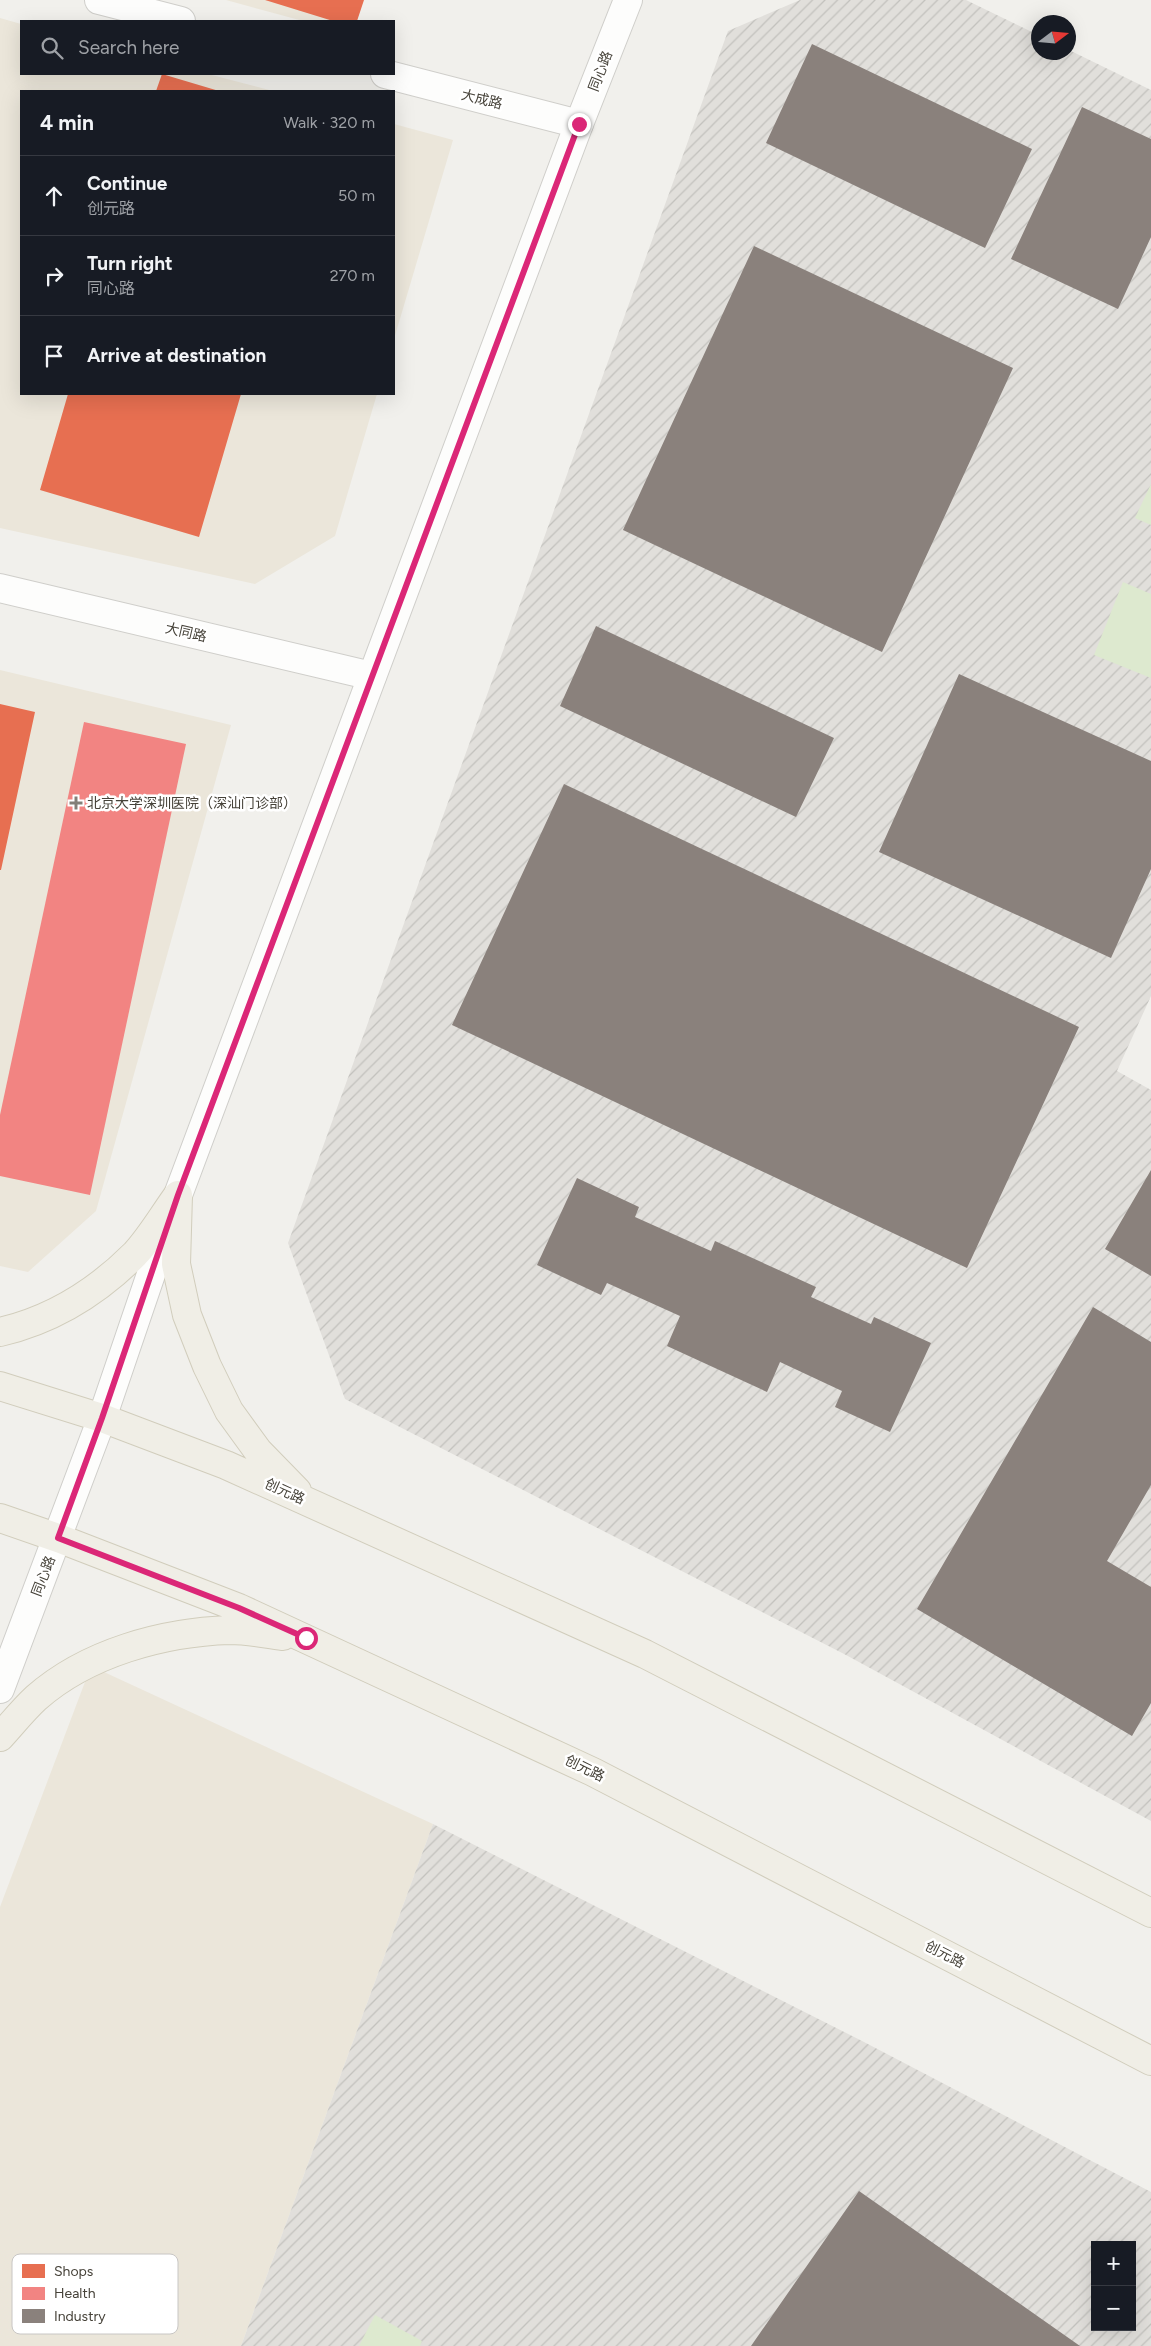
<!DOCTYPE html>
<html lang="en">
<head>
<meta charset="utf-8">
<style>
  body { margin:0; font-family:Figtree,"Noto Sans SC",sans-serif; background:#20242c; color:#f1f3f6 }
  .controls { position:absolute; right:15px; bottom:15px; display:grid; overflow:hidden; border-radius:0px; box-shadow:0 5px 20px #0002 }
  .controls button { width:45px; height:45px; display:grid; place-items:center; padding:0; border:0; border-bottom:1px solid #363941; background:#171b24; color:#f1f3f6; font:25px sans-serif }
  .compass { position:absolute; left:1031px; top:15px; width:45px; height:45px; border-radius:50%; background:#171b24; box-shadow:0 5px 20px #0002; rotate:74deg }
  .stop { position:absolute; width:15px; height:15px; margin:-11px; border:4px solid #db2777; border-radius:50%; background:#fff }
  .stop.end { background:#db2777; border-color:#fff; box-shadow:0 1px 5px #0008 }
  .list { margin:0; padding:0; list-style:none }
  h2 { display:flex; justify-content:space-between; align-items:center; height:65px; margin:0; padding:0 20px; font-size:21px }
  h2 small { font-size:16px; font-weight:400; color:#9ea1a6 }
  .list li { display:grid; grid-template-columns:32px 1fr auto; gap:15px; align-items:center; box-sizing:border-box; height:80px; padding:0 20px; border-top:1px solid #363941 }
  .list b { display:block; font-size:19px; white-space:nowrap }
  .list p { margin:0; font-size:16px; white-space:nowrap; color:#9ea1a6 }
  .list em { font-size:16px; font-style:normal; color:#9ea1a6 }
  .icon { flex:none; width:28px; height:28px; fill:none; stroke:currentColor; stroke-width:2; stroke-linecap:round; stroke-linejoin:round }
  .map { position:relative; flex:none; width:1151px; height:2346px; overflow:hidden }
  .search { position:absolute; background:#171b24; box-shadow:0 5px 20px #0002; left:20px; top:20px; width:375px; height:55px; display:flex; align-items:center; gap:12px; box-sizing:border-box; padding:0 18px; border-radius:0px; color:#9ea1a6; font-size:19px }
  .panel { position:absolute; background:#171b24; box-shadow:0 5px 20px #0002; left:20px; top:90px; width:375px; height:305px; border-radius:0px }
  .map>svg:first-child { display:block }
</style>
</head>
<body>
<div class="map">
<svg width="1151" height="2346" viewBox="0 0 1151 2346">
  <defs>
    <pattern id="industrial-furrows" width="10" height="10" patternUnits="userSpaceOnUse" patternTransform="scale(1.25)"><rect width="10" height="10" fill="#e1dfdb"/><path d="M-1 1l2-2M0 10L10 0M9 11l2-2" fill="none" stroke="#c2c1bd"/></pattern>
  </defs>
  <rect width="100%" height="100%" fill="#f1f0ec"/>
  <path fill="#ebe6da" d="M226 0H360L353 21H303Z
    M0 18 21 24V74H208L273 91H21V394H377L335 536 255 584 0 528Z
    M394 124 453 140 394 339Z
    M0 670 231 725 96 1211 28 1272 0 1266Z
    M91 1666 433 1824 241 2346H0V1907Z"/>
  <path fill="url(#industrial-furrows)" fill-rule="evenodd" d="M800 0H966L1038 35V52H1068L1069 50 1151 90V996L1117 1071 1151 1090V1821L846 1655 345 1399 288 1243 728 31Z
    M433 1824 864 2042 1151 2192V2346H241ZM1095 2245H1132V2327H1095Z"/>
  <path fill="#dde9cf" d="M1151 484V525L1135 518Z
    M1123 582 1151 594V678L1094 655Z
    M375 2315 422 2341 420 2346H359Z"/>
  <path fill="#e76f51" d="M265 0H364L357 21H333Z
    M162 74 219 91H156Z
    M68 394H241L199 537 40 490Z
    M0 704 35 712 1 870H0Z"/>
  <path fill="#f28482" d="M84 722 186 744 90 1195 0 1176V1115Z"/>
  <path fill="#8a817c" d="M812 44 1032 149 985 248 766 143Z
    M1082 107 1151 139V237L1118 309 1011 259Z
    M754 246 1013 368 882 652 623 530Z
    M596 626 834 738 796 817 560 706Z
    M959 674 1151 761V869L1111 958 879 852Z
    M564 784 1079 1027 967 1268 452 1025Z
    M1151 1170V1276L1105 1249Z
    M577 1178 639 1207 635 1217 711 1251 715 1241 816 1287 811 1297 871 1324 874 1317 931 1343 890 1432 835 1407 842 1391 780 1362 767 1392 667 1346 680 1316 607 1283 601 1295 537 1265Z
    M1093 1307 1151 1342V1485L1107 1561 1151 1587V1703L1132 1736 917 1609Z
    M859 2191 1080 2346H751Z"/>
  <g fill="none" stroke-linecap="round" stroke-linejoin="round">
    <defs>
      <path id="minor" d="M99 0 181 21
        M385 74 579 124
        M0 588 372 676"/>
      <path id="tertiary" d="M0 1689 102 1418 178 1195 579 124 628 0"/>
      <path id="primary" d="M178 1195 176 1264 187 1315 207 1366 229 1411 258 1451 297 1491
        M0 1332C52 1320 97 1292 135 1254 151 1237 164 1214 178 1195
        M0 1386 102 1418 226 1465 645 1654 1151 1913
        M0 1518 58 1538 239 1608 593 1772 1151 2061
        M0 1737C12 1724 23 1710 36 1698 87 1653 163 1632 230 1630 248 1630 266 1634 283 1636"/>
    </defs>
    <use href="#minor" stroke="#cfceca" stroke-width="30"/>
    <use href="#tertiary" stroke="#cfceca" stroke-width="30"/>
    <use href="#primary" stroke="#d1cdbc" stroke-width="30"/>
    <use href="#minor" stroke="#fdfdfc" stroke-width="28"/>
    <use href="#tertiary" stroke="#fdfdfc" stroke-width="28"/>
    <use href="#primary" stroke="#f0eee6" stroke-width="28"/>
  </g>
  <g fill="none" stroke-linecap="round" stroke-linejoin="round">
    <path stroke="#db2777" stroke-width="6" d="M306 1638 239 1608 58 1538 102 1418 178 1195 579 124"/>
  </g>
  <path fill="#827f78" stroke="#fff" stroke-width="2" d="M73.5 795.5h5v5h5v5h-5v5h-5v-5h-5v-5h5z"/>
  <g text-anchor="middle" stroke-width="5" stroke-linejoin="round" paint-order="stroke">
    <g font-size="14" fill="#464239" stroke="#fff">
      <text transform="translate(600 71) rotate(-69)" y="5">同心路</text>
      <text transform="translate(482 99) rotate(14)" y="5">大成路</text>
      <text transform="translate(186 632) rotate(13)" y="5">大同路</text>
      <text transform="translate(285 1491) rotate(24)" y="5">创元路</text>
      <text transform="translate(43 1576) rotate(-69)" y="5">同心路</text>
      <text transform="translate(585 1768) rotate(26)" y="5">创元路</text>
      <text transform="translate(945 1954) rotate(27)" y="5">创元路</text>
    </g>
    <g font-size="14" fill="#464239" stroke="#fff" text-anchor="start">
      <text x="87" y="808">北京大学深圳医院（深汕门诊部）</text>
    </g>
  </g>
  <rect x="12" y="2254" width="166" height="80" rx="8" fill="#fff" stroke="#c8c6c4" stroke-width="1"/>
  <rect x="22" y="2264" width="23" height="14" fill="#e76f51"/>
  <rect x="22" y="2287" width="23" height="13" fill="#f28482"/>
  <rect x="22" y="2309" width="23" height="14" fill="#8a817c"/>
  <g font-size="14" fill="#464239">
    <text x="54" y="2276">Shops</text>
    <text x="54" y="2298">Health</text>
    <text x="54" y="2321">Industry</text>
  </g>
</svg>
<div class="controls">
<button>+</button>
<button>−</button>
</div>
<svg class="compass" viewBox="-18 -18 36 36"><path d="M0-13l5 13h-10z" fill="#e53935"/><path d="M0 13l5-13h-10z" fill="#9ea1a6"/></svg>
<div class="stop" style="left:306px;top:1638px"></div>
<div class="stop end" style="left:579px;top:124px"></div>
<div class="search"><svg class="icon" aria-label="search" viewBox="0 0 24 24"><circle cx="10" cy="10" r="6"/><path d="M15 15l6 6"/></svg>Search here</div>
<section class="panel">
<h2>4 min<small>Walk · 320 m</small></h2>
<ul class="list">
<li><svg class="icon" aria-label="ahead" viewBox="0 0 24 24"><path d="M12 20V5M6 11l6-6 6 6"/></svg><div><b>Continue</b><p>创元路</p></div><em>50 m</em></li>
<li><svg class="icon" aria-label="right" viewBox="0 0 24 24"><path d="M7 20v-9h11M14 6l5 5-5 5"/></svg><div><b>Turn right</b><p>同心路</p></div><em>270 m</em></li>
<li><svg class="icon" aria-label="arrive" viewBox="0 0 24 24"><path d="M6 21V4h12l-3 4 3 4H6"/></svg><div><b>Arrive at destination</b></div></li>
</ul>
</section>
</div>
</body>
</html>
